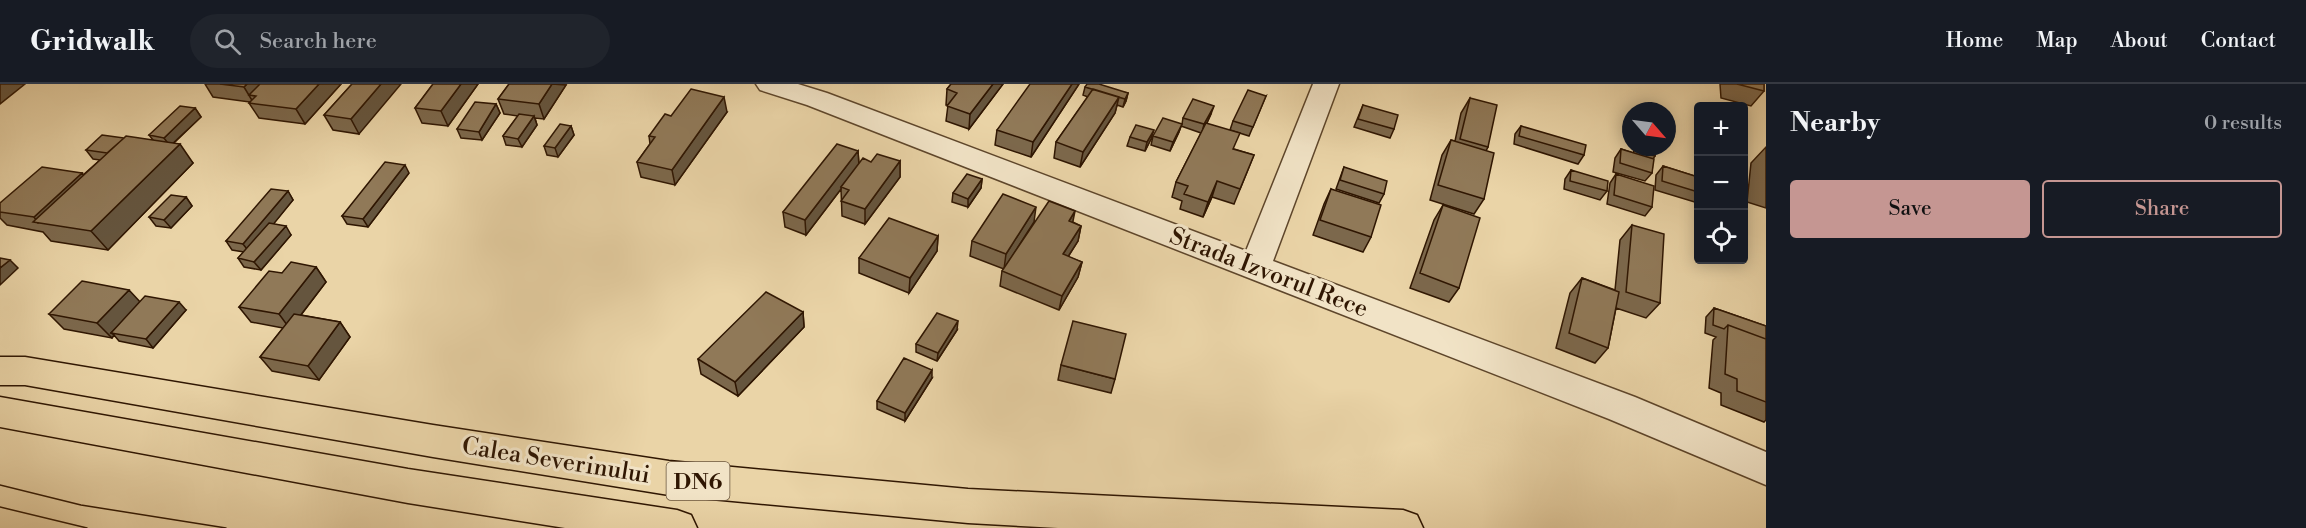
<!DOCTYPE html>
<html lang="en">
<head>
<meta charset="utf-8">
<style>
  body { margin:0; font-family:"Libre Bodoni",serif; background:#20242c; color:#f1f3f6 }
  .controls { position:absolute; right:18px; top:18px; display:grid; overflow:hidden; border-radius:6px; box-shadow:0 3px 15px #0003 }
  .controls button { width:54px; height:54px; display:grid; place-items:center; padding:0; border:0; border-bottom:2px solid #363941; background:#171b24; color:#f1f3f6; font:30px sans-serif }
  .compass { position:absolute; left:1622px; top:18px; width:54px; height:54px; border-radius:50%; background:#171b24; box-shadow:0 3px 15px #0003; rotate:118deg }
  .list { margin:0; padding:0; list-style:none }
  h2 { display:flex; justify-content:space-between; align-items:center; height:78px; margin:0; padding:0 24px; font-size:26px }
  h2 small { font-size:20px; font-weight:400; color:#9ea1a6 }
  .actions { display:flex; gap:12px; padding:18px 24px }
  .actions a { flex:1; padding:14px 0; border:2px solid #c59692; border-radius:6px; text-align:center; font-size:21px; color:#c59692 }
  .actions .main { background:#c59692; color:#111 }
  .icon { flex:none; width:33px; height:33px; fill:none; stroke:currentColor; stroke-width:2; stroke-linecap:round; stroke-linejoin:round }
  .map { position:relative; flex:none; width:1766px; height:444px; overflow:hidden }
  header { display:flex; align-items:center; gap:36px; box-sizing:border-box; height:84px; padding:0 30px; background:#171b24; border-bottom:2px solid #363941 }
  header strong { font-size:28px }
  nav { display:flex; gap:33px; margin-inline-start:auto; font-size:21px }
  .search { width:420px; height:54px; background:#20242c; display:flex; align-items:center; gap:15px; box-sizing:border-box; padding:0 21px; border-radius:33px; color:#9ea1a6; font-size:22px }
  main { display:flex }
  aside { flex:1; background:#171b24 }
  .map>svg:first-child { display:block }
</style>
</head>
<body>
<header>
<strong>Gridwalk</strong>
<div class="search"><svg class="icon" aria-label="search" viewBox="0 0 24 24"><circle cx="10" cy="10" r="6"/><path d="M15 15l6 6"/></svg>Search here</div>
<nav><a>Home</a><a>Map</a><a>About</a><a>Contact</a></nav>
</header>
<main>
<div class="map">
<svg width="1766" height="444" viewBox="0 0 1766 444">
  <rect width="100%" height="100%" fill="#ead4a7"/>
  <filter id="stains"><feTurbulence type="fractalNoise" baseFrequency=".00333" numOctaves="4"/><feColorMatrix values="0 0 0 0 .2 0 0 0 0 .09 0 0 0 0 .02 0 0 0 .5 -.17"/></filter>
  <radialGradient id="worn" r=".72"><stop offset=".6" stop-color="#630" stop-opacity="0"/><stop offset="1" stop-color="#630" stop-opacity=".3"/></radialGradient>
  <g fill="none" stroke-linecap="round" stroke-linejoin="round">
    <defs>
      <path id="minor" d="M756 0H798L827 9 1246 167 1313 0H1339L1273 177 1635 313 1766 368V401L1609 335 807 21 760 6Z"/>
      <path id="major" d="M0 273H25L433 341 669 377 968 405 1403 426 1417 431 1423 444H1058L968 439 669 411 433 373 25 301H0Z
        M0 313 408 385 677 426 691 431 697 444H565L408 419 0 343Z"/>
    </defs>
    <use href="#minor" stroke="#5e462b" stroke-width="3"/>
    <use href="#major" stroke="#2f1602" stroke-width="3"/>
    <use href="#minor" fill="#f1e3c6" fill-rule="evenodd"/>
    <use href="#major" fill="#ead4a7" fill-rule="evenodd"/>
    <path stroke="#2f1602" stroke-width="1.5" d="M0 401 81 421 226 444
      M0 423 87 444"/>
  </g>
  <path fill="#7c684c" stroke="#2f1602" stroke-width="1.5" d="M205 0H341L305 40 259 34 249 19 250 18 213 13Z
    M352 0 359 50 333 46 324 31Z
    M433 0H478L448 42 422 39 415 24Z
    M509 0 566 1 544 35 535 34 537 41 522 63 506 61 503 52 518 32 504 30 498 15Z
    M951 0H1003L969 45 946 37 948 21H946L947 5Z
    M1079 0 1031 73 995 61 997 46Z
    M1720 0H1764V7L1751 22 1721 14Z
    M1085 3 1128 9 1126 17 1123 23 1117 21 1115 29 1080 83 1054 74 1056 58 1088 13 1083 11Z
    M1266 12 1249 52 1230 46 1233 37Z
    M1470 14 1488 63 1486 67 1484 115 1474 130 1430 116 1442 71 1451 56 1455 57 1461 29Z
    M496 20 500 29 482 56 461 54 457 45Z
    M1363 21 1394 45 1390 54 1354 43Z
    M195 24 201 33 174 59 193 79 108 166 51 157 43 148 7 141 0 134V119L82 89 83 91 100 76 93 75 86 66 153 56 149 51Z
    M727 28 675 101 641 93 637 78 650 60 649 52 671 32Z
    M1211 30 1207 39 1234 65 1254 71 1234 120 1212 113 1203 133 1180 125 1182 117 1172 113 1176 98 1201 49 1181 42 1179 48 1170 67 1151 61 1153 52 1182 40 1183 34Z
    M571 42 574 51 558 73 547 71 544 62Z
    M1521 42 1584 71 1578 80 1514 60 1515 50Z
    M1130 53 1151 55 1145 67 1127 62Z
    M1636 63H1656L1655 72 1653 75 1652 89 1645 97 1613 88 1615 74 1621 65 1633 69Z
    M1766 63V124L1747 118 1751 79Z
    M858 67 859 80 871 78 900 77V93L865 140 842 132 841 105 806 151 785 143 783 128Z
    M1663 82 1698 93V119L1655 106 1656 91Z
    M1344 83 1384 110 1379 119 1336 105Z
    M1571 86 1607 107 1600 116 1564 105 1565 95Z
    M409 89 368 143 347 140 342 132Z
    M1616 90 1652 123 1645 132 1607 120 1610 99Z
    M982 95 981 104 968 123 952 118 953 109Z
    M1331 105 1371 153 1363 168 1313 151 1324 120Z
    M288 107 293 116 273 140 291 151 261 186 244 183 238 174 244 168 232 166 226 157Z
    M186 113 192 122 171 144 156 142 149 133Z
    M1443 121 1459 204 1449 218 1410 204 1434 136Z
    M1034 138 1015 168 1073 138 1081 142 1078 157 1068 173 1082 178 1078 193 1059 226 1000 202 1002 187 1004 185 970 172 972 157Z
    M1632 141 1660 219 1646 234 1616 224 1608 264 1595 279 1556 264 1570 209 1582 194 1615 206 1620 156Z
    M938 152 937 167 909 209 859 189V174Z
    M316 183 326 198 301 231 340 238 350 253 319 296 272 287 260 273 283 244 251 238 239 223 282 189Z
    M140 218 186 226 153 264 119 257 114 251 112 254 64 245 49 230Z
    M1714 224 1766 242V336L1764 338 1721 321V309L1709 304 1713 256 1716 253 1705 249 1706 233Z
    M803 228 804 243 738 312 701 290 698 275Z
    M957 246 937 277 916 268V260Z
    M1061 281 1115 295 1111 309 1058 296Z
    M932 294 905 337 877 325V317Z"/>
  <path fill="#65553e" stroke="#2f1602" stroke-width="1.5" d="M0 0H25L0 20Z
    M247 0H271L256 12 249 11 253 18 244 3Z
    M319 0H341L305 40 296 25Z
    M381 0H401L359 50 351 35Z
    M461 0H478L448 42 441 27Z
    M552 0 566 1 544 35 539 20Z
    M993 0H1003L969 45 970 30Z
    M1072 0H1079L1031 73 1033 58Z
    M1128 9 1126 17 1123 23 1125 15Z
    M724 13 727 28 675 101 672 86Z
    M1119 13 1115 29 1080 83 1083 68Z
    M496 20 500 29 482 56 479 48Z
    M1214 22 1211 30 1202 49 1204 40Z
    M195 24 201 33 170 62 164 54Z
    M534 32 537 41 522 63 518 55Z
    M1182 40 1179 48 1170 67 1173 58Z
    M571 42 574 51 558 73 555 64Z
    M1154 46 1151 55 1145 67 1147 58Z
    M180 60 193 79 108 166 91 147Z
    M858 67 859 82 841 103V105L806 151 805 136Z
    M900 77V93L865 140V125Z
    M405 81 409 89 368 143 363 135Z
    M82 89 95 105 38 139 34 133Z
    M982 95 981 104 968 123V115Z
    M1217 97 1212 113 1203 133 1208 118Z
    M288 107 293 116 250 169 243 160Z
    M186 113 192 122 171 144 164 136Z
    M1036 123 1034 138 1004 185 1006 170Z
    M1075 127 1072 142 1069 137Z
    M286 142 291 151 261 186 254 178Z
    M1081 142 1078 157 1060 185 1063 170Z
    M938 152 937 167 909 209 910 194Z
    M10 176 18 184 0 201V184Z
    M1082 178 1078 193 1059 226 1062 212Z
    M316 183 326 198 290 245 279 230Z
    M129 206 142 220 111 249 114 251 112 254 97 239Z
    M179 218 186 226 153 264 146 255Z
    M803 228 804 243 738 312 735 298Z
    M958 237 957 246 937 277 938 269Z
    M340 238 350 253 319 296 308 282Z
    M932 286V294L905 337V329Z"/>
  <path fill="#907958" stroke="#2f1602" stroke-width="1.5" d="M220 0H247L244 3Z
    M260 0H319L296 25 249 19 256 12 249 11Z
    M352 0H381L351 35 324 31Z
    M433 0H461L441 27 415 24Z
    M509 0H552L539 20 498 15Z
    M951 0H993L970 30 947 22 957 9 947 5Z
    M1030 0H1072L1033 58 997 46Z
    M1087 0H1099L1128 9 1125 15 1085 3Z
    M1737 0H1764V7Z
    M691 5 724 13 672 86 637 78 655 53 649 52 665 30 671 32Z
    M1093 5 1119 13 1083 68 1056 58Z
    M1248 6 1266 12 1253 43 1233 37Z
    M1470 14 1497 21 1488 63 1460 55Z
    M1193 15 1214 22 1204 40 1183 34Z
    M475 18 496 20 479 48 457 45Z
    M1363 21 1398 31 1394 45 1358 35Z
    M180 22 195 24 164 54 149 51Z
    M519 30 534 32 518 55 503 52Z
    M1163 34 1182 40 1173 58 1153 52Z
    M1206 39 1240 49 1233 65 1254 71 1240 105 1217 97 1208 118 1184 110 1188 102 1176 98Z
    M560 40 571 42 555 64 544 62Z
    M1136 41 1154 46 1147 58 1130 53Z
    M1521 42 1586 61 1584 71 1519 52Z
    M102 51 124 54 107 69 86 66Z
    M126 52 180 60 91 147 33 138Z
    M1451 56 1494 69 1484 115 1438 101Z
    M837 60 858 67 805 136 783 128Z
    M1639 63H1656L1655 72 1638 67Z
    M1621 65 1654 75 1652 89 1620 79Z
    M877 70 900 77 865 125 841 117 849 106 841 103 863 74 871 78Z
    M385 78 405 81 363 135 342 132Z
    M1663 82 1698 93V108L1662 97Z
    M42 83 82 89 34 133 0 128V119Z
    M1344 83 1387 97 1384 110 1340 96Z
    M1571 86 1608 97 1607 107 1570 97Z
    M967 90 982 95 968 115 953 109Z
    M1616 90 1654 102 1652 123 1614 111Z
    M271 105 288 107 243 160 226 157Z
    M1331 105 1381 121 1371 153 1320 136Z
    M1003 110 1036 123 1006 170 972 157Z
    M171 111 186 113 164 136 149 133Z
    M1049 117 1075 127 1069 137 1081 142 1063 170 1082 178 1062 212 1002 187Z
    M1443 121 1480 134 1459 204 1420 189Z
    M889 134 938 152 910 194 859 174Z
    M269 139 286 142 254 178 238 174Z
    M1632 141 1664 150 1660 219 1626 208Z
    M0 174 10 176 0 184Z
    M291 178 316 183 279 230 239 223 269 187 282 189Z
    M1582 194 1619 208 1608 264 1569 249Z
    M82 197 129 206 97 239 49 230Z
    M766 208 803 228 735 298 698 275Z
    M145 212 179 218 146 255 111 249Z
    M1714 224 1766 242V255L1728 241 1724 245 1713 241Z
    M937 229 958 237 938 269 916 260Z
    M294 230 340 238 308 282 260 273Z
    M1073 237 1126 250 1115 295 1061 281Z
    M1728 241 1766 255V318L1737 307V295L1725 290Z
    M904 274 932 286 905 329 877 317Z"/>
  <g text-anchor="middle" stroke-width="6" stroke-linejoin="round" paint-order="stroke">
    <rect fill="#f1e3c6" stroke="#69543d" stroke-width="1.5" x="666.5" y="378" width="63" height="38" rx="4.5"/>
    <g font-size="22" font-weight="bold" fill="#2f1602">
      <text x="698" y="405">DN6</text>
    </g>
    <g font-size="24" fill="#2f1602" stroke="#f1e3c6">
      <text transform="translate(1269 188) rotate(21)" y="8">Strada Izvorul Rece</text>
      <text transform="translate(556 376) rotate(9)" y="8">Calea Severinului</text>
    </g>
  </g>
  <rect width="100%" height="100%" filter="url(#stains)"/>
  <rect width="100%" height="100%" fill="url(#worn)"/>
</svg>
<div class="controls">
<button>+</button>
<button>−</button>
<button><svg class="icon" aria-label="locate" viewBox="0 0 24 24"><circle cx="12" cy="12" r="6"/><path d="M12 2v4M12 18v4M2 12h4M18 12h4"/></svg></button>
</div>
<svg class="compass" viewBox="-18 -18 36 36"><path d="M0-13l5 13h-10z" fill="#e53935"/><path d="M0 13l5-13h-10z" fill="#9ea1a6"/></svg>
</div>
<aside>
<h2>Nearby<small>0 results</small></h2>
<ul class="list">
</ul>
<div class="actions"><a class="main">Save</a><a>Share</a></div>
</aside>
</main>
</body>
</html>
